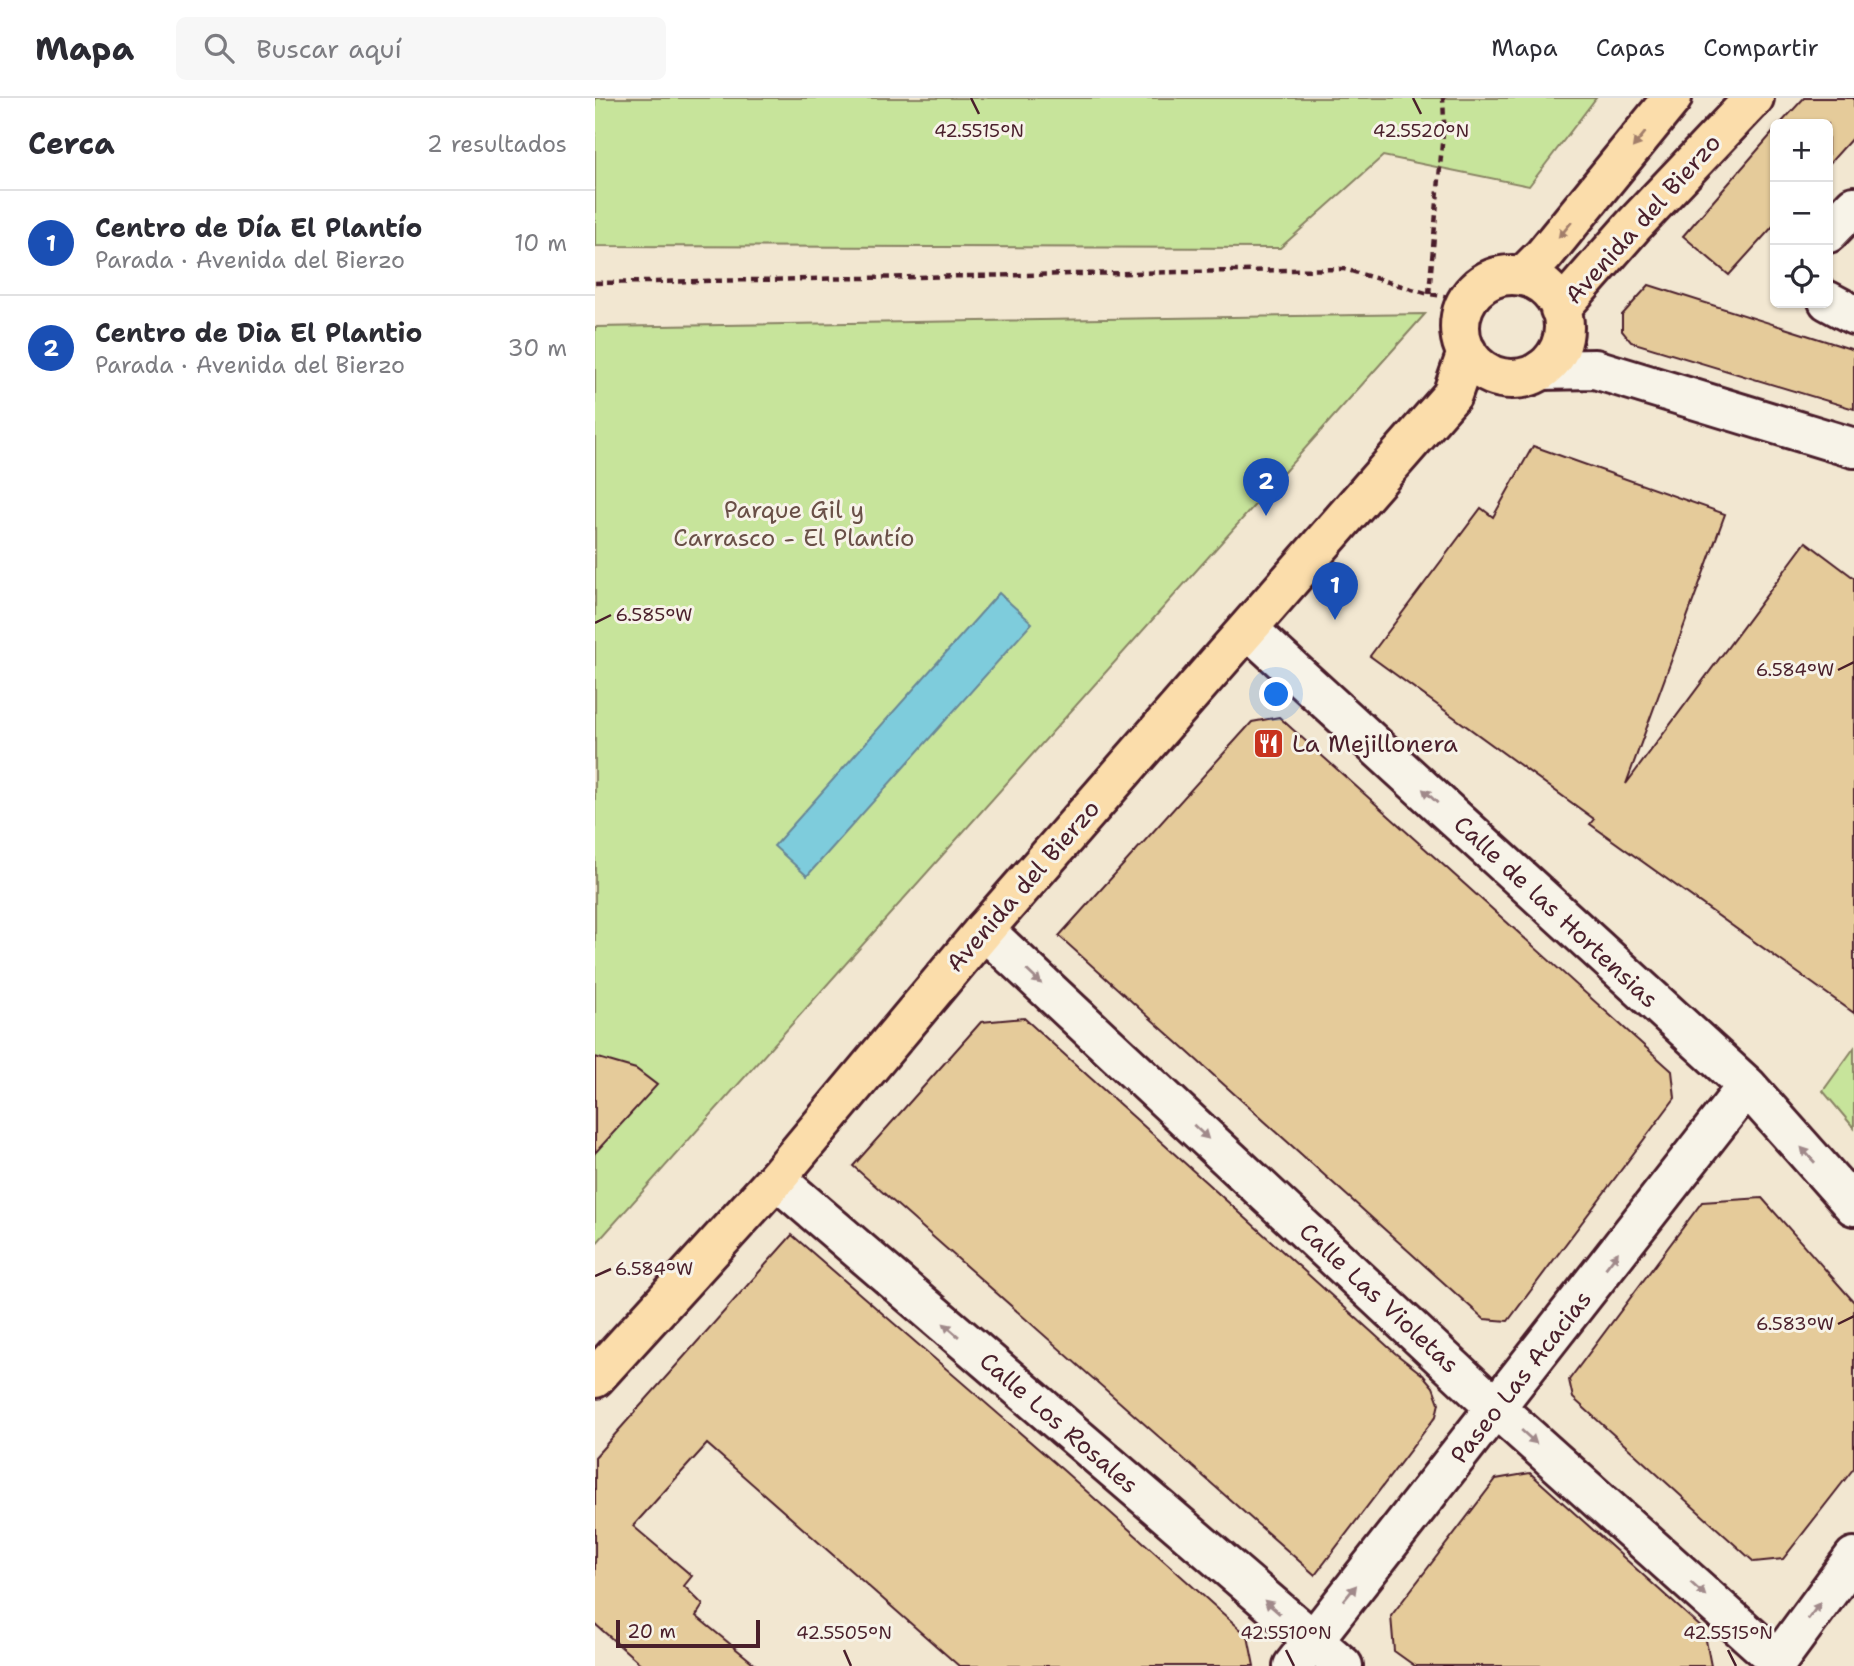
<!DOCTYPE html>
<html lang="es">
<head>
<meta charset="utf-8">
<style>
  body { margin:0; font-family:"Shantell Sans",sans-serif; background:#f7f7f7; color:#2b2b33 }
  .controls { position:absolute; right:21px; top:21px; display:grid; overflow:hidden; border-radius:10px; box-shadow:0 2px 5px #0004 }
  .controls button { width:63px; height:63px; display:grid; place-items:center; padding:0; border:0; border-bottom:2px solid #e1e1e2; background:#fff; color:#2b2b33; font:35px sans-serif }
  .scale { position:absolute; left:21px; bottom:18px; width:144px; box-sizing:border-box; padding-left:7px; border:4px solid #4a1f2b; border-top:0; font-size:19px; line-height:24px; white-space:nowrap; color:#4a1f2b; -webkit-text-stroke:5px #f7f3e8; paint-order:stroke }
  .you { position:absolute; left:682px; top:597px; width:24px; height:24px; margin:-18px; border:5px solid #fff; border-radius:50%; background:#1a73e8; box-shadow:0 0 0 10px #1a73e833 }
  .badge { display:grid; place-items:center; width:46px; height:46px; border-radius:50%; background:#111827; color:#fff; font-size:23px; font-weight:700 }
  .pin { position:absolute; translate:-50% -58px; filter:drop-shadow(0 2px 4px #0008) }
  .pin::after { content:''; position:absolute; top:37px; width:24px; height:21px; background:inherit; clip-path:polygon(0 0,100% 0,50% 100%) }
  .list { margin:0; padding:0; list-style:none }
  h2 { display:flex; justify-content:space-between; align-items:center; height:91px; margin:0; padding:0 28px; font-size:30px }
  h2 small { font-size:23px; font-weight:400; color:#7c7c81 }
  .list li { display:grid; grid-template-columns:46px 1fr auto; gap:21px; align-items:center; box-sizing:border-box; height:105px; padding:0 28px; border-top:2px solid #e1e1e2 }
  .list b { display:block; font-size:26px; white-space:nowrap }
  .list p { margin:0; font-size:23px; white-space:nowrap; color:#7c7c81 }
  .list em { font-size:23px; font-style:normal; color:#7c7c81 }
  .icon { flex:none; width:38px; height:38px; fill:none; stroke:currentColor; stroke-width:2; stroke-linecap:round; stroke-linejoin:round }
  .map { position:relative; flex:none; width:1259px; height:1568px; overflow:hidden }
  header { display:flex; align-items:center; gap:42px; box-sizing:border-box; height:98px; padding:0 35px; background:#fff; border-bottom:2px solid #e1e1e2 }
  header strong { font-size:33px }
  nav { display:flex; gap:38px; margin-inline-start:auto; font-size:24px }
  .search { width:490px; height:63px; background:#f7f7f7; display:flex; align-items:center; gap:18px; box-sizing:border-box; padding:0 24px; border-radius:10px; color:#7c7c81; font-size:26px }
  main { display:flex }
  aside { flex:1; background:#fff }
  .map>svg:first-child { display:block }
</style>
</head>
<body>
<header>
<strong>Mapa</strong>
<div class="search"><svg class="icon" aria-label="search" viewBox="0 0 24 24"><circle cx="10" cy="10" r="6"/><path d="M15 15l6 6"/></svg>Buscar aquí</div>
<nav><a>Mapa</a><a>Capas</a><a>Compartir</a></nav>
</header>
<main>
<aside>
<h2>Cerca<small>2 resultados</small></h2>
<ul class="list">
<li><span class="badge" style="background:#1a4fb4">1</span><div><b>Centro de Día El Plantío</b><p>Parada · Avenida del Bierzo</p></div><em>10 m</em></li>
<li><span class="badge" style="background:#1a4fb4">2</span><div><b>Centro de Dia El Plantio</b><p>Parada · Avenida del Bierzo</p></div><em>30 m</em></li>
</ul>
</aside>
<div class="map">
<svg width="1259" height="1568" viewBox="0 0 1259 1568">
  <rect width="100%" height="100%" fill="#f2e7d1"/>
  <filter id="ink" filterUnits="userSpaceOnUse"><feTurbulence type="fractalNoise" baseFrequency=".0143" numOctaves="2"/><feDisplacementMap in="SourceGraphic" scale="14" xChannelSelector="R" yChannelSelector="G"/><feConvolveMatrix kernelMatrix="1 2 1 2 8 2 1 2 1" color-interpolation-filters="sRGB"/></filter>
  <g filter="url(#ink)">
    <path fill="#c7e49b" stroke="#888263" stroke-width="2" d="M0 0H1001L934 88 788 58 685 150 0 148Z
      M830 216 0 1147V229Z
      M1259 950V1030L1228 993Z"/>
    <path fill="#7eccdc" stroke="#698795" stroke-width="2" d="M404 495 437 525 212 778 179 748Z"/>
    <path fill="#e5cb9a" stroke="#4a1f2b" stroke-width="2" d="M1209 0H1259V38L1233 67V26H1185Z
      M1180 32V126L1134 177 1088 138Z
      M1054 187 1259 252V311L1036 244 1027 233V217Z
      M938 348 1130 416 1031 686 1211 444 1259 480V915L995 726 999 721 775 558 886 410 898 419Z
      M684 619 1077 973 1080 1000 913 1223 889 1221 464 838 657 624Z
      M429 920 800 1255 828 1277 838 1289 844 1305 841 1318 720 1477 258 1068 386 924Z
      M0 959 41 971 62 987 0 1055Z
      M1167 1100 1259 1204V1370L1188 1461 1159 1464 978 1300 974 1282 1107 1104Z
      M197 1137 469 1373 653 1538 659 1568H364L112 1346 38 1428 97 1478 89 1488 108 1507 101 1518 162 1568H48L0 1526V1359Z
      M935 1375 1109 1532 1116 1568H820L799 1553 796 1518 901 1381Z"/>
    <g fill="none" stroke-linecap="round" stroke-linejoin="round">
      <defs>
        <path id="minor" d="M1233 135 1259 108
          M1233 203 1259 217
          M946 272 1000 271 1259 350
          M653 531 1152 988 1259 1108
          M389 832 902 1311 1183 1563
          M181 1081 748 1568
          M698 1568 1152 988
          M1179 1568 1259 1459"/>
        <path id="major" d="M865 229a52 52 0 1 1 104 0a52 52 0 1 1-104 0Z
          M928 178 949 157 1077 0
          M965 211 1038 128 1159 0
          M0 1280 181 1081 389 832 857 297 872 254"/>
      </defs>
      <use href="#minor" stroke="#4a1f2b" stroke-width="44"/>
      <use href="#major" stroke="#4a1f2b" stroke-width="44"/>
      <path stroke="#4a1f2b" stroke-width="4.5" stroke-dasharray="7 5" stroke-linecap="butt" d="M0 185 749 171 834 196 870 201 884 185
        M834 196 849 23 848 0"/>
      <use href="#minor" stroke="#f7f3e8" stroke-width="38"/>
      <use href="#major" stroke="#fbddab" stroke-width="38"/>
    </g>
    <defs><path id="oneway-solid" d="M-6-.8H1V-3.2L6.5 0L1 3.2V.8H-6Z" transform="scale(1.75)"/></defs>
    <g fill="#a27e6b">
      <use href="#oneway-solid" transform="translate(1044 42) rotate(129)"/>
      <use href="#oneway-solid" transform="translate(970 132) rotate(130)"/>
    </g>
    <g fill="#a0898a">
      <use href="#oneway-solid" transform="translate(835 698) rotate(-137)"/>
      <use href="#oneway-solid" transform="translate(439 879) rotate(43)"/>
      <use href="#oneway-solid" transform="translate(606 1034) rotate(43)"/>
      <use href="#oneway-solid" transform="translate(1213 1057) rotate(-132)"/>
      <use href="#oneway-solid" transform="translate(1017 1162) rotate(-52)"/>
      <use href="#oneway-solid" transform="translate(356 1232) rotate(-139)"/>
      <use href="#oneway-solid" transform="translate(934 1339) rotate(42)"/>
      <use href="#oneway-solid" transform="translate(1103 1491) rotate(42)"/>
      <use href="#oneway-solid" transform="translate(755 1495) rotate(-51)"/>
      <use href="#oneway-solid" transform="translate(677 1509) rotate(-139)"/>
      <use href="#oneway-solid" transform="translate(1219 1513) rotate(-54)"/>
    </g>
  </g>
  <path fill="none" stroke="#4a1f2b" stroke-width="2.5" d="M376 0 384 16M818 0 826 16M0 525 16 517M1243 572 1259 564M0 1178 16 1171M1243 1226 1259 1218M249 1552 256 1568M691 1552 699 1568M1133 1552 1141 1568"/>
  <defs>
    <symbol id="restaurant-square" viewBox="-11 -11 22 22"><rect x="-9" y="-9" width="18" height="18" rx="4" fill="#c8321e" stroke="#f7f3e8"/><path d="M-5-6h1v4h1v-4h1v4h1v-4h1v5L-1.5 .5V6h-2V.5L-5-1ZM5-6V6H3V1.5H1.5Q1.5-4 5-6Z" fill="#fff"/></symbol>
  </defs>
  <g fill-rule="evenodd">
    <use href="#restaurant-square" x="656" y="628" width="35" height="35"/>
  </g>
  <g text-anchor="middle" stroke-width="6" stroke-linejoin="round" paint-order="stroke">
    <g font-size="24" fill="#4a1f2b" stroke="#f7f3e8">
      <text transform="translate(1048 121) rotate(-48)" y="8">Avenida del Bierzo</text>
      <text transform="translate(428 788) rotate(-49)" y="8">Avenida del Bierzo</text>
      <text transform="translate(961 814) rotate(43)" y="8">Calle de las Hortensias</text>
      <text transform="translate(784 1200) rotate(43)" y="8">Calle Las Violetas</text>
      <text transform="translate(926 1279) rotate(-52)" y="8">Paseo Las Acacias</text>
      <text transform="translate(464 1325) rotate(41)" y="8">Calle Los Rosales</text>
    </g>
    <g font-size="24" fill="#695047" stroke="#f7f3e8">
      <text x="199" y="420">Parque Gil y<tspan x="199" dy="28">Carrasco - El Plantío</tspan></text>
    </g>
    <g font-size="24" fill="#4a1f2b" stroke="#f7f3e8" text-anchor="start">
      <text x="697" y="654">La Mejillonera</text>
    </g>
  </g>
  <g font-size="18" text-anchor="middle" fill="#4a1f2b" stroke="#f7f3e8" stroke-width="6" stroke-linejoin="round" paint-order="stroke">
    <text x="384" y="39">42.5515°N</text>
    <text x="826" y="39">42.5520°N</text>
    <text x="59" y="523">6.585°W</text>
    <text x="1200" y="578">6.584°W</text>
    <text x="59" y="1177">6.584°W</text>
    <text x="1200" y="1232">6.583°W</text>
    <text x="249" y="1541">42.5505°N</text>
    <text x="691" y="1541">42.5510°N</text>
    <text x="1133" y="1541">42.5515°N</text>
  </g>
</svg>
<div class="controls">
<button>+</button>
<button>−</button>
<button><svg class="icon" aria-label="locate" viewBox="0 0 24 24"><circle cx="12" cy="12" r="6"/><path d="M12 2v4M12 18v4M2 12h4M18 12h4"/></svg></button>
</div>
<div class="scale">20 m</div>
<div class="you"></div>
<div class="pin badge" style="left:740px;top:522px;background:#1a4fb4">1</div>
<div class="pin badge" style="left:671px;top:418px;background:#1a4fb4">2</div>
</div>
</main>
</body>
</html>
